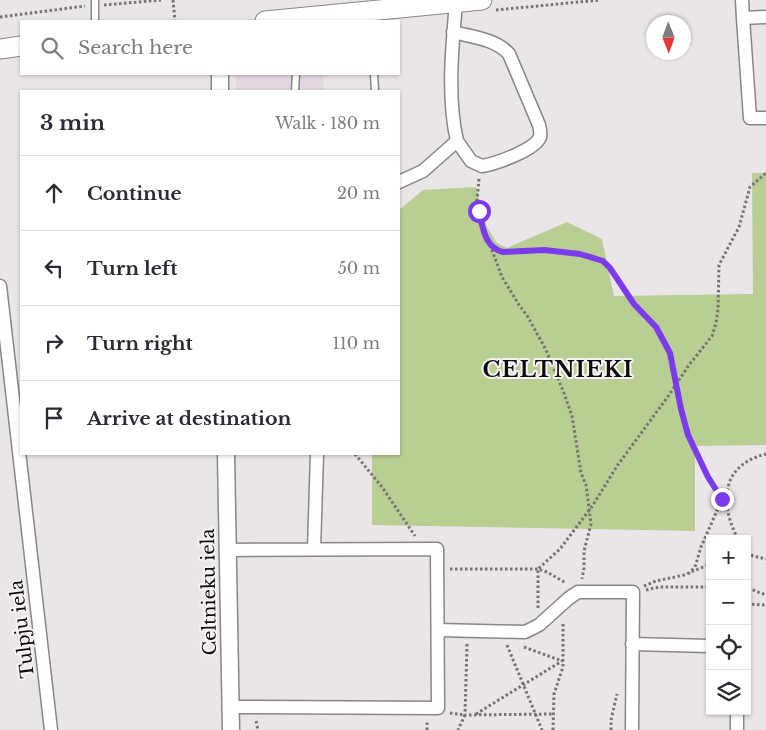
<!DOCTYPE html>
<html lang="en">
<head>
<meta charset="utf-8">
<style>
  body { margin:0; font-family:"Libre Baskerville",serif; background:#f2f2f3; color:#2b2b33 }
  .controls { position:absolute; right:15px; bottom:15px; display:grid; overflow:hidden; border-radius:0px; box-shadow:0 1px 4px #0004 }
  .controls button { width:45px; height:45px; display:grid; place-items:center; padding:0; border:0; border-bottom:1px solid #e1e1e2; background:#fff; color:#2b2b33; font:25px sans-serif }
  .compass { position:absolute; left:646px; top:15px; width:45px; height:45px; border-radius:50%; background:#fff; box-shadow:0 1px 4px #0004; rotate:179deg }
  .stop { position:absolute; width:15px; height:15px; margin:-11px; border:4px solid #7c3aed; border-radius:50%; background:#fff }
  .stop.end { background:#7c3aed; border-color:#fff; box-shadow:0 1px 5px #0008 }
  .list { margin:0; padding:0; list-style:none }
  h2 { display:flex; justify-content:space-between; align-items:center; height:65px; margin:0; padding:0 20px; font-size:21px }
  h2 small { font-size:16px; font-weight:400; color:#7c7c81 }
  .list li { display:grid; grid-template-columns:32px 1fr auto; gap:15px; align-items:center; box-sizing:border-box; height:75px; padding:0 20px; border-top:1px solid #e1e1e2 }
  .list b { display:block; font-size:19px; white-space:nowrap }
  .list em { font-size:16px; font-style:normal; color:#7c7c81 }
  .icon { flex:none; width:28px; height:28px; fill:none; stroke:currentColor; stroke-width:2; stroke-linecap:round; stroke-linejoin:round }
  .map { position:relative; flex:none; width:766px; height:730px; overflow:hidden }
  .search { position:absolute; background:#fff; box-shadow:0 1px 4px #0004; left:20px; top:20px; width:380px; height:55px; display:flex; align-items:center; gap:12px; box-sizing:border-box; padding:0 18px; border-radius:0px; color:#7c7c81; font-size:19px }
  .panel { position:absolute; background:#fff; box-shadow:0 1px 4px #0004; left:20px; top:90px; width:380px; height:365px; border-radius:0px }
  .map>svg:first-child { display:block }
</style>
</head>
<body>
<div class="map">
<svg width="766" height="730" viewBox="0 0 766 730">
  <rect width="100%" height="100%" fill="#eae5e9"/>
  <path fill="#e3d8e2" d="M236 74H323L324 91H236Z"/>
  <path fill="#b8ce92" d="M752 173H766V445L695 446V531L372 525V454H399V210L423 190 476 187 487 227 497 243 507 248 567 222 602 239 614 296 753 294Z"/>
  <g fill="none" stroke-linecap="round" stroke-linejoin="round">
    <defs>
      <path id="service" d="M95 0V21
        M374 74 375 91
        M295 91 296 74"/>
      <path id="minor" d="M742 0 743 18
        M766 17 743 18 750 118H766
        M453 32C472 37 496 39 509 54L539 125C540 129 541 133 540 137 535 150 495 164 482 166L471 161 457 141
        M399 182 423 171 457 141C447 97 452 48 456 3
        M0 286 51 730
        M314 549 317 454
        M227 550 437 549 438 708 231 707
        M438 630 525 632 539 625 569 598 578 592H633L632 730
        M632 644 710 646
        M737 711V730"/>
      <path id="tertiary" d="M220 74V91
        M226 454 231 730"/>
      <path id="secondary" d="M265 21 482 0
        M0 49 21 46"/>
    </defs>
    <use href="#service" stroke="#898589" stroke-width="9"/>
    <use href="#minor" stroke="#898589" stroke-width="15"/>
    <use href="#tertiary" stroke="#898589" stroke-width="19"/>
    <use href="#secondary" stroke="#898589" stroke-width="21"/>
    <path stroke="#757274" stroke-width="3" stroke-dasharray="2.5 2.5" stroke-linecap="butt" d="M173 0 175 21
      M104 5 161 0
      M496 10 600 0
      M0 17 85 6
      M479 179 477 200 484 230 492 247 503 252 544 250 581 254 603 261 610 267 634 304 656 327 670 353 681 409 688 435 708 477 726 505
      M490 245 502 277 519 305 528 317 546 350 564 393 572 416 581 473 586 485 591 524 584 551V568L582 579
      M355 454 382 487 415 536
      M738 539C719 503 721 465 766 454
      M747 552 753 556 766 559
      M450 569H538L547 572 566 583
      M688 574 695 567 701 547 723 497
      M644 586 656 581 684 575 710 564
      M748 588 766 595
      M646 590 659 587H710
      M747 604 766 605
      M538 608V569L560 549 593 505 617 466 669 395 689 365 712 336 716 323 718 309 719 265 739 227 750 187 766 173
      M747 613 748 588
      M747 627V626
      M467 644 465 715 554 714
      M507 645 542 730
      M524 647 562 661
      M450 713 465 715 458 730
      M476 714 562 661
      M256 721 258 730
      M427 730V721
      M553 730 554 694 563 667V622
      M611 730V720L617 694"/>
    <use href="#service" stroke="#fff" stroke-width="6"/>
    <use href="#minor" stroke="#fff" stroke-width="12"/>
    <use href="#tertiary" stroke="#fff" stroke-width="16"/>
    <use href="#secondary" stroke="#fff" stroke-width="19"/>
  </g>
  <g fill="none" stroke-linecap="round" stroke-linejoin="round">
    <path stroke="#7c3aed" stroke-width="6" d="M479 211C483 227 484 247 503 252L544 250 580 254 603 261 610 268 634 304 656 327 670 353 681 409 688 435 708 477 722 499"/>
  </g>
  <g text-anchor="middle" stroke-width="4" stroke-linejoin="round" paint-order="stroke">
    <g font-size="18" fill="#0c0b0c" stroke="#f7f2f6">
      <text transform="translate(209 592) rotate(-91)" y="6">Celtnieku iela</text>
      <text transform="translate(22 629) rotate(-97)" y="6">Tulpju iela</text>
    </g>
    <g font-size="22" font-weight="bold" letter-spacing="1" fill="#0c0b0c" stroke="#f7f2f6">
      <text x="558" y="377">CELTNIEKI</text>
    </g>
  </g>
</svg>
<div class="controls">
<button>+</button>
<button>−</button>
<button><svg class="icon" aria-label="locate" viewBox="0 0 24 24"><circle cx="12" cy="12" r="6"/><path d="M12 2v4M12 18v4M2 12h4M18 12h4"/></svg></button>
<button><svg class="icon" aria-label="layers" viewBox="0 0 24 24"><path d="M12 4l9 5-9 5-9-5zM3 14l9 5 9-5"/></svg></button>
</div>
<svg class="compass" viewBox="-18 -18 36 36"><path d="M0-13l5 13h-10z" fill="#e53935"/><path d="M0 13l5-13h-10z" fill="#7c7c81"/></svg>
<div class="stop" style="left:479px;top:211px"></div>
<div class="stop end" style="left:722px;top:499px"></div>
<div class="search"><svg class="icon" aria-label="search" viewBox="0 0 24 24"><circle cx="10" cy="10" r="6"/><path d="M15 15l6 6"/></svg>Search here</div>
<section class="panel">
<h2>3 min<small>Walk · 180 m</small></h2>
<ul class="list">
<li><svg class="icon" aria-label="ahead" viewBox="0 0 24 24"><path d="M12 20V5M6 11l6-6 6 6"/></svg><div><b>Continue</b></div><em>20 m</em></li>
<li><svg class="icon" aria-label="left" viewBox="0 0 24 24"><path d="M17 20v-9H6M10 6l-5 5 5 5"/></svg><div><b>Turn left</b></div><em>50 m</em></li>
<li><svg class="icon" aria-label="right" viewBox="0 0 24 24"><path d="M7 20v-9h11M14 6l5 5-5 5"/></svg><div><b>Turn right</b></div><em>110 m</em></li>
<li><svg class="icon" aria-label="arrive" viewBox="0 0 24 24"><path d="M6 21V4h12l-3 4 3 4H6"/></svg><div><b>Arrive at destination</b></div></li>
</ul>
</section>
</div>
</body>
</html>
